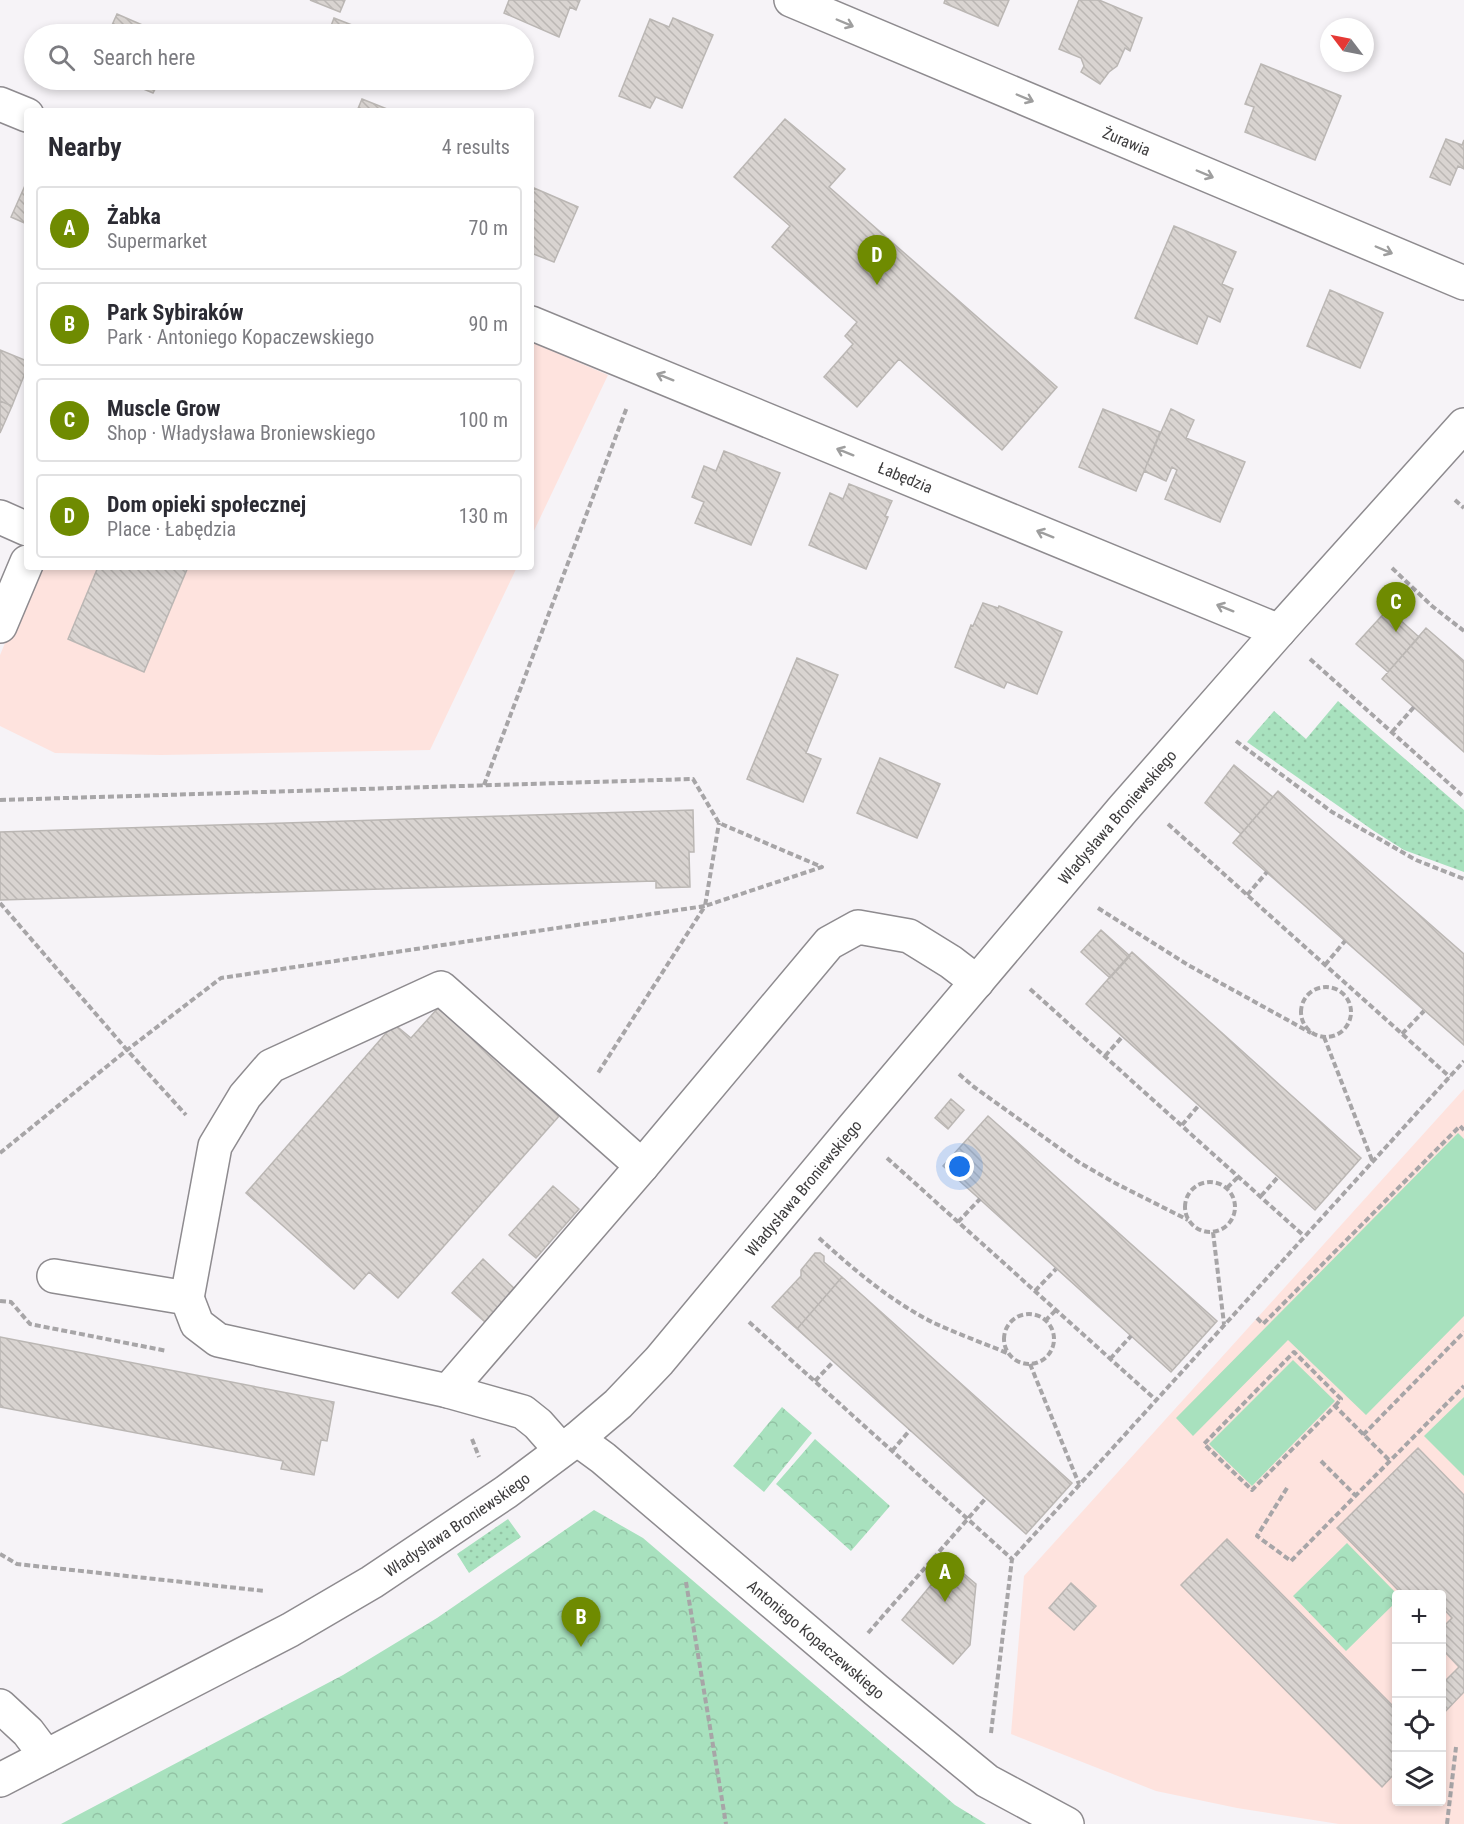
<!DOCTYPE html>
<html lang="en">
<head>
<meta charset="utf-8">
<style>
  body { margin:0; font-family:"Roboto Condensed",sans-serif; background:#f7f7f7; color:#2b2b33 }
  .controls { position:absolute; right:18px; bottom:18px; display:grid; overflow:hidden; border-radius:6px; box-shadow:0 3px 9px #0003 }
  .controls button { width:54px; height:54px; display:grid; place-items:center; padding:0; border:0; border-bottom:2px solid #e1e1e2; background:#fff; color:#2b2b33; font:30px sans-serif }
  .compass { position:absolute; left:1320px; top:18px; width:54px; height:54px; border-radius:50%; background:#fff; box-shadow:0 3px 9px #0003; rotate:302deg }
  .you { position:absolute; left:960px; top:1167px; width:21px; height:21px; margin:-15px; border:4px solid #fff; border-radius:50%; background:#1a73e8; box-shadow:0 0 0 9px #1a73e833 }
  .badge { display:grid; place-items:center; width:39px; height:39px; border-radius:50%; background:#6f8b01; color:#fff; font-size:20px; font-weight:700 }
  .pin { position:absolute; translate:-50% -50px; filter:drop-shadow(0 2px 3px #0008) }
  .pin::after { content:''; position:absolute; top:32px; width:21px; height:18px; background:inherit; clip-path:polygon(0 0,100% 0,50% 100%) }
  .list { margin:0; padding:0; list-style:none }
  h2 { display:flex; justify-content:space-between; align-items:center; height:78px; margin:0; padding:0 24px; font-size:26px }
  h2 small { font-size:20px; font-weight:400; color:#7c7c81 }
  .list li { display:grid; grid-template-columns:39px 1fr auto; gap:18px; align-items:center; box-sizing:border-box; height:84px; margin:0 12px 12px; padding:0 12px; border:2px solid #e1e1e2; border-radius:6px }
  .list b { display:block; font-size:22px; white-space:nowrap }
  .list p { margin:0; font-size:20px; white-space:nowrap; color:#7c7c81 }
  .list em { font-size:20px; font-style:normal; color:#7c7c81 }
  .icon { flex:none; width:33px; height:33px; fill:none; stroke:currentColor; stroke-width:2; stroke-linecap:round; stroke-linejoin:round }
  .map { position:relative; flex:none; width:1464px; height:1824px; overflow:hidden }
  .search { position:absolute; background:#fff; box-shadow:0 3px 9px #0003; left:24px; top:24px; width:510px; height:66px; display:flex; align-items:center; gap:15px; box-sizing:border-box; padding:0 21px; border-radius:33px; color:#7c7c81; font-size:22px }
  .panel { position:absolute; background:#fff; box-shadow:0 3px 9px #0003; left:24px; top:108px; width:510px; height:462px; border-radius:6px }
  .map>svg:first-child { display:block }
</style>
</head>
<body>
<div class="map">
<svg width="1464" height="1824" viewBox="0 0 1464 1824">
  <defs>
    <pattern id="grass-dots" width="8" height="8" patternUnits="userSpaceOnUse" patternTransform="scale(1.5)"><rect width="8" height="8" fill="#a8e1be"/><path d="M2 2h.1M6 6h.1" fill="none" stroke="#92c2a4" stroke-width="1.8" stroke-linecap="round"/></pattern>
    <pattern id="park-crowns" width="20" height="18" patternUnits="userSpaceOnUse" patternTransform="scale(1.5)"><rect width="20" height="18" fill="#a8e1be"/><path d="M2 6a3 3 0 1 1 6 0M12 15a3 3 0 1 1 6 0" fill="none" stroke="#92c2a4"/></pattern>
    <pattern id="building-back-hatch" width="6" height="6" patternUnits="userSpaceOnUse" patternTransform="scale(1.5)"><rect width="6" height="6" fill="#d9d4d1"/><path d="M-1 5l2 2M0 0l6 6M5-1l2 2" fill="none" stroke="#bbb7b4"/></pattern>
  </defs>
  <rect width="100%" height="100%" fill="#f6f3f7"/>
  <path fill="#fee3de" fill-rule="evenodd" d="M531 342 608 375 531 537Z
    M37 567H517L430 750 161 755 55 753 0 726V655Z
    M1464 1089V1824H1339L1237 1808 1156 1791 1011 1734 1024 1576ZM1396 1594H1442V1802H1396Z"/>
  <path fill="url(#grass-dots)" d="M1338 701 1464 810V872L1404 850 1374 831 1247 742 1274 711 1306 739Z
    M508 1519 521 1537 469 1573 457 1554Z"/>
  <path fill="url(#park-crowns)" d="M782 1407 812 1433 764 1492 733 1466Z
    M815 1439 890 1506 851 1551 776 1484Z
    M594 1510 643 1538 955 1805 986 1824H61L343 1675 437 1618Z
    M1347 1543 1397 1594 1396 1602 1346 1651 1293 1596Z"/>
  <path fill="#a8e1be" d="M1458 1133 1464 1139V1316L1366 1415 1288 1340 1193 1436 1176 1418Z
    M1293 1360 1335 1401 1252 1486 1209 1444Z
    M1464 1397V1476L1424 1436Z"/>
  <path fill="url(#building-back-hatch)" stroke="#bbb7b4" stroke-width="1.5" d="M310 0H345L340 12Z
    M509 0H580L576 10 570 7 559 37 504 13Z
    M945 0H1009L998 26 944 3Z
    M1079 0H1099L1142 18 1130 51 1125 48 1117 66 1109 72 1100 84 1081 72 1084 66 1081 58 1059 49Z
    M117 14 163 34H108Z
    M334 18 375 34H328Z
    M673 18 713 35 682 108 656 97 650 108 619 96 650 19 669 27Z
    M1261 64 1341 96 1315 160 1245 132 1254 107 1245 104Z
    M122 80H160L153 93Z
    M362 99 392 111H357Z
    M785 119 845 169 829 187 1057 387 1002 450 899 359 857 407 824 377 853 344 845 336 857 322 772 247 790 226 734 177Z
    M1446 139 1462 145 1464 140V169L1458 166 1450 185 1430 177Z
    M27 181V224L11 217Z
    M534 188 578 207 554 262 531 253V196Z
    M1174 226 1236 252 1222 284 1233 289 1220 322 1208 316 1197 344 1135 318Z
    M1330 290 1383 313 1360 368 1307 346Z
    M0 350 27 361V368L12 406 0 401Z
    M0 401 12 406 0 433Z
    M1103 409 1160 432 1136 491 1079 467Z
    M1171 409 1194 420 1186 438 1245 462 1220 522 1165 499 1177 470 1172 467 1166 481 1144 471Z
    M724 451 780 473 751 545 695 523 704 502 692 497 704 466 716 471Z
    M849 484 892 501 885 516 888 517 866 569 809 545 830 493 843 499Z
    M98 567H188L144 672 68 639Z
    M983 603 998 608 999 606 1062 632 1037 694 1007 682 1004 688 955 667 971 625 973 626Z
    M1388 609 1419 637 1388 672 1356 644Z
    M1426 628 1464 661V752L1382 679Z
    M797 658 838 675 806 753 821 759 803 802 747 779Z
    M880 758 940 784 917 838 857 813Z
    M1234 765 1273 797 1241 834 1205 803Z
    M1278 791 1464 954V1045L1233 843Z
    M693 810 694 852H689L690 887 656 888V881L0 900V832Z
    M1101 930 1130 956 1110 978 1081 952Z
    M1132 952 1361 1158 1315 1210 1086 1004Z
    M438 1008 560 1115 398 1298 369 1272 354 1289 246 1193 394 1024 411 1038Z
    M951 1099 964 1110 948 1129 935 1118Z
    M988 1116 1217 1321 1171 1372 943 1166Z
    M553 1186 579 1209 536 1258 509 1235Z
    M815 1253H820L824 1256V1262L842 1277 797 1329 772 1307 801 1276V1270Z
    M483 1259 515 1289 485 1322 452 1293Z
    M842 1277 1072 1483 1026 1534 797 1329Z
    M0 1337 334 1402 327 1441 321 1440 314 1475 281 1469 283 1461 0 1407Z
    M1418 1448 1464 1495V1692L1442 1715V1684L1459 1667 1442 1649V1628L1452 1618 1442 1607V1594H1402L1337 1528Z
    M1227 1539 1396 1709V1772L1382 1787 1181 1585Z
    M950 1562 976 1584 970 1645 953 1664 902 1620Z
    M1071 1583 1096 1606 1074 1630 1049 1608Z"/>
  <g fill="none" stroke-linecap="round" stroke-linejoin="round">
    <defs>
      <g id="minor">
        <path id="s1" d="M791 0 1464 283"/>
        <path d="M0 104 27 115"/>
        <path id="s2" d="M531 323 1279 631"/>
        <path d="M0 517 27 529"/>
        <path d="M0 626 27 562"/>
        <path d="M54 1276 187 1298 197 1324 218 1340 448 1391 523 1412 538 1424 561 1450"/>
        <path d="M187 1298 215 1146 245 1096 271 1066 441 988 642 1166"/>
        <path d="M448 1391 642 1166 829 943 858 927 909 936 951 962 977 982"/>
        <path id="s3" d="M577 1439 603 1458 876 1690 987 1781 1067 1824"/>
        <path d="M0 1706 28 1732 46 1756"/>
        <path id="s4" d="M0 1780 290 1630 372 1582 506 1492 577 1439 618 1404 659 1361 853 1128 1123 809 1279 631 1464 425"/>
      </g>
    </defs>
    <use href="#minor" stroke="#8e8b8f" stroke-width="36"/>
    <path stroke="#a7a5a7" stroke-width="4" stroke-dasharray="6 3" stroke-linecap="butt" d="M1455 500 1464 508
      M1392 568 1432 606 1464 631
      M1310 659 1464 797
      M1392 732 1414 707
      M1236 741 1332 812 1416 860 1464 879
      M484 785 627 407
      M0 800 693 779 719 823 822 867 705 906 719 823
      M1168 824 1450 1077
      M1247 895 1267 872
      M0 903 127 1050 186 1115
      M1098 908 1188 965 1311 1033
      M1325 965 1345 941
      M1301 1012a25 25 0 1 1 50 0a25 25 0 1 1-50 0Z
      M1030 989 1304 1236
      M1402 1034 1424 1011
      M1324 1037 1372 1160
      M1105 1056 1122 1037
      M959 1074 974 1087 1080 1163 1113 1182 1188 1220
      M1182 1125 1199 1105
      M0 1153 127 1050 221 978 705 906 598 1073
      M887 1158 1156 1400
      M1185 1207a25 25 0 1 1 50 0a25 25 0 1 1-50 0Z
      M1227 1188 1239 1176
      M1261 1196 1278 1177
      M958 1222 980 1199
      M1213 1232 1224 1324
      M819 1238C854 1270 892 1302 934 1323 958 1334 983 1343 1007 1353
      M1035 1291 1056 1269
      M0 1301 11 1302 30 1324 167 1351
      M1004 1339a25 25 0 1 1 50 0a25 25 0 1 1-50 0Z
      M1257 1318 1263 1324 1460 1126 1464 1130
      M1045 1321 1056 1310
      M749 1322 1012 1559
      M1110 1359 1131 1336
      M1030 1364 1079 1484
      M815 1381 833 1362
      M1335 1406 1341 1399 1294 1352 1204 1444 1252 1490 1335 1406 1390 1461
      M1363 1435 1464 1332
      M472 1439 479 1457
      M892 1451 910 1430
      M1321 1461 1355 1495
      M1287 1488 1257 1536 1291 1561 1464 1386
      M0 1554 17 1564 265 1591
      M686 1582 726 1824
      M868 1633 986 1498
      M991 1733 1012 1559 1464 1061
      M1447 1824 1456 1747"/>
    <use href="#minor" stroke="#fff" stroke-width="33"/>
  </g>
  <defs><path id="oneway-shaft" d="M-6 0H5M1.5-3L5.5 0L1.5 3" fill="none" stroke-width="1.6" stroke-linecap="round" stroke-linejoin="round" transform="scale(1.5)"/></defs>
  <g stroke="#9e9e9e">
    <use href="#oneway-shaft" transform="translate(845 23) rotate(23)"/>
    <use href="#oneway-shaft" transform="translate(1025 98) rotate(23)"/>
    <use href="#oneway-shaft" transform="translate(1205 174) rotate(23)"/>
    <use href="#oneway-shaft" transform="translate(1384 250) rotate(23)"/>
    <use href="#oneway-shaft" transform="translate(665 377) rotate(-158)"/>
    <use href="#oneway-shaft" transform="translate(845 452) rotate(-158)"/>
    <use href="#oneway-shaft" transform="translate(1045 534) rotate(-158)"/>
    <use href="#oneway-shaft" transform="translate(1225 608) rotate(-158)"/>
  </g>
  <g text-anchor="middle" stroke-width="4.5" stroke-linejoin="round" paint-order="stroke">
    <g font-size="16" fill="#3d3c3d" stroke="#fff">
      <text dy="6" stroke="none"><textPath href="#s1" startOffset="364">Żurawia</textPath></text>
      <text dy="6" stroke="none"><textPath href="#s2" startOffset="405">Łabędzia</textPath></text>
      <text dy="6" stroke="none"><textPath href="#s4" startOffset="1496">Władysława Broniewskiego</textPath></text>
      <text dy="6" stroke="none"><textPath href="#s4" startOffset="1010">Władysława Broniewskiego</textPath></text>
      <text dy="6" stroke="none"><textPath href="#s4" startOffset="524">Władysława Broniewskiego</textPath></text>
      <text dy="6" stroke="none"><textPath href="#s3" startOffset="312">Antoniego Kopaczewskiego</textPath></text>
    </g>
  </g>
</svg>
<div class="controls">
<button>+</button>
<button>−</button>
<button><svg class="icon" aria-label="locate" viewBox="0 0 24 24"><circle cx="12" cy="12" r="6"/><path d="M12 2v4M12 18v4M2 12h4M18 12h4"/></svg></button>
<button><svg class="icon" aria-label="layers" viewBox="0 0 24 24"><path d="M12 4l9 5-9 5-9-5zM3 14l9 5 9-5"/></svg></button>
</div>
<svg class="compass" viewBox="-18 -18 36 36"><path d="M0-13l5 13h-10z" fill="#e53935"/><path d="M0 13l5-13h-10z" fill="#7c7c81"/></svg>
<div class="you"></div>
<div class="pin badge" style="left:945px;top:1602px">A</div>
<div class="pin badge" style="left:581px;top:1647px">B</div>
<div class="pin badge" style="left:1396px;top:632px">C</div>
<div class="pin badge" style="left:877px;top:285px">D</div>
<div class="search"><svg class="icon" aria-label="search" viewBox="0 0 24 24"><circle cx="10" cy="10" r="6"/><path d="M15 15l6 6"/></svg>Search here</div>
<section class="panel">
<h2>Nearby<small>4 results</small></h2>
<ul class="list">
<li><span class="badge">A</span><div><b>Żabka</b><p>Supermarket</p></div><em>70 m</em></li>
<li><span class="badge">B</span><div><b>Park Sybiraków</b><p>Park · Antoniego Kopaczewskiego</p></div><em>90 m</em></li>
<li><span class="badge">C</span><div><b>Muscle Grow</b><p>Shop · Władysława Broniewskiego</p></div><em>100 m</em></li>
<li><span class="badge">D</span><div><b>Dom opieki społecznej</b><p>Place · Łabędzia</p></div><em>130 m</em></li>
</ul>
</section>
</div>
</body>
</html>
